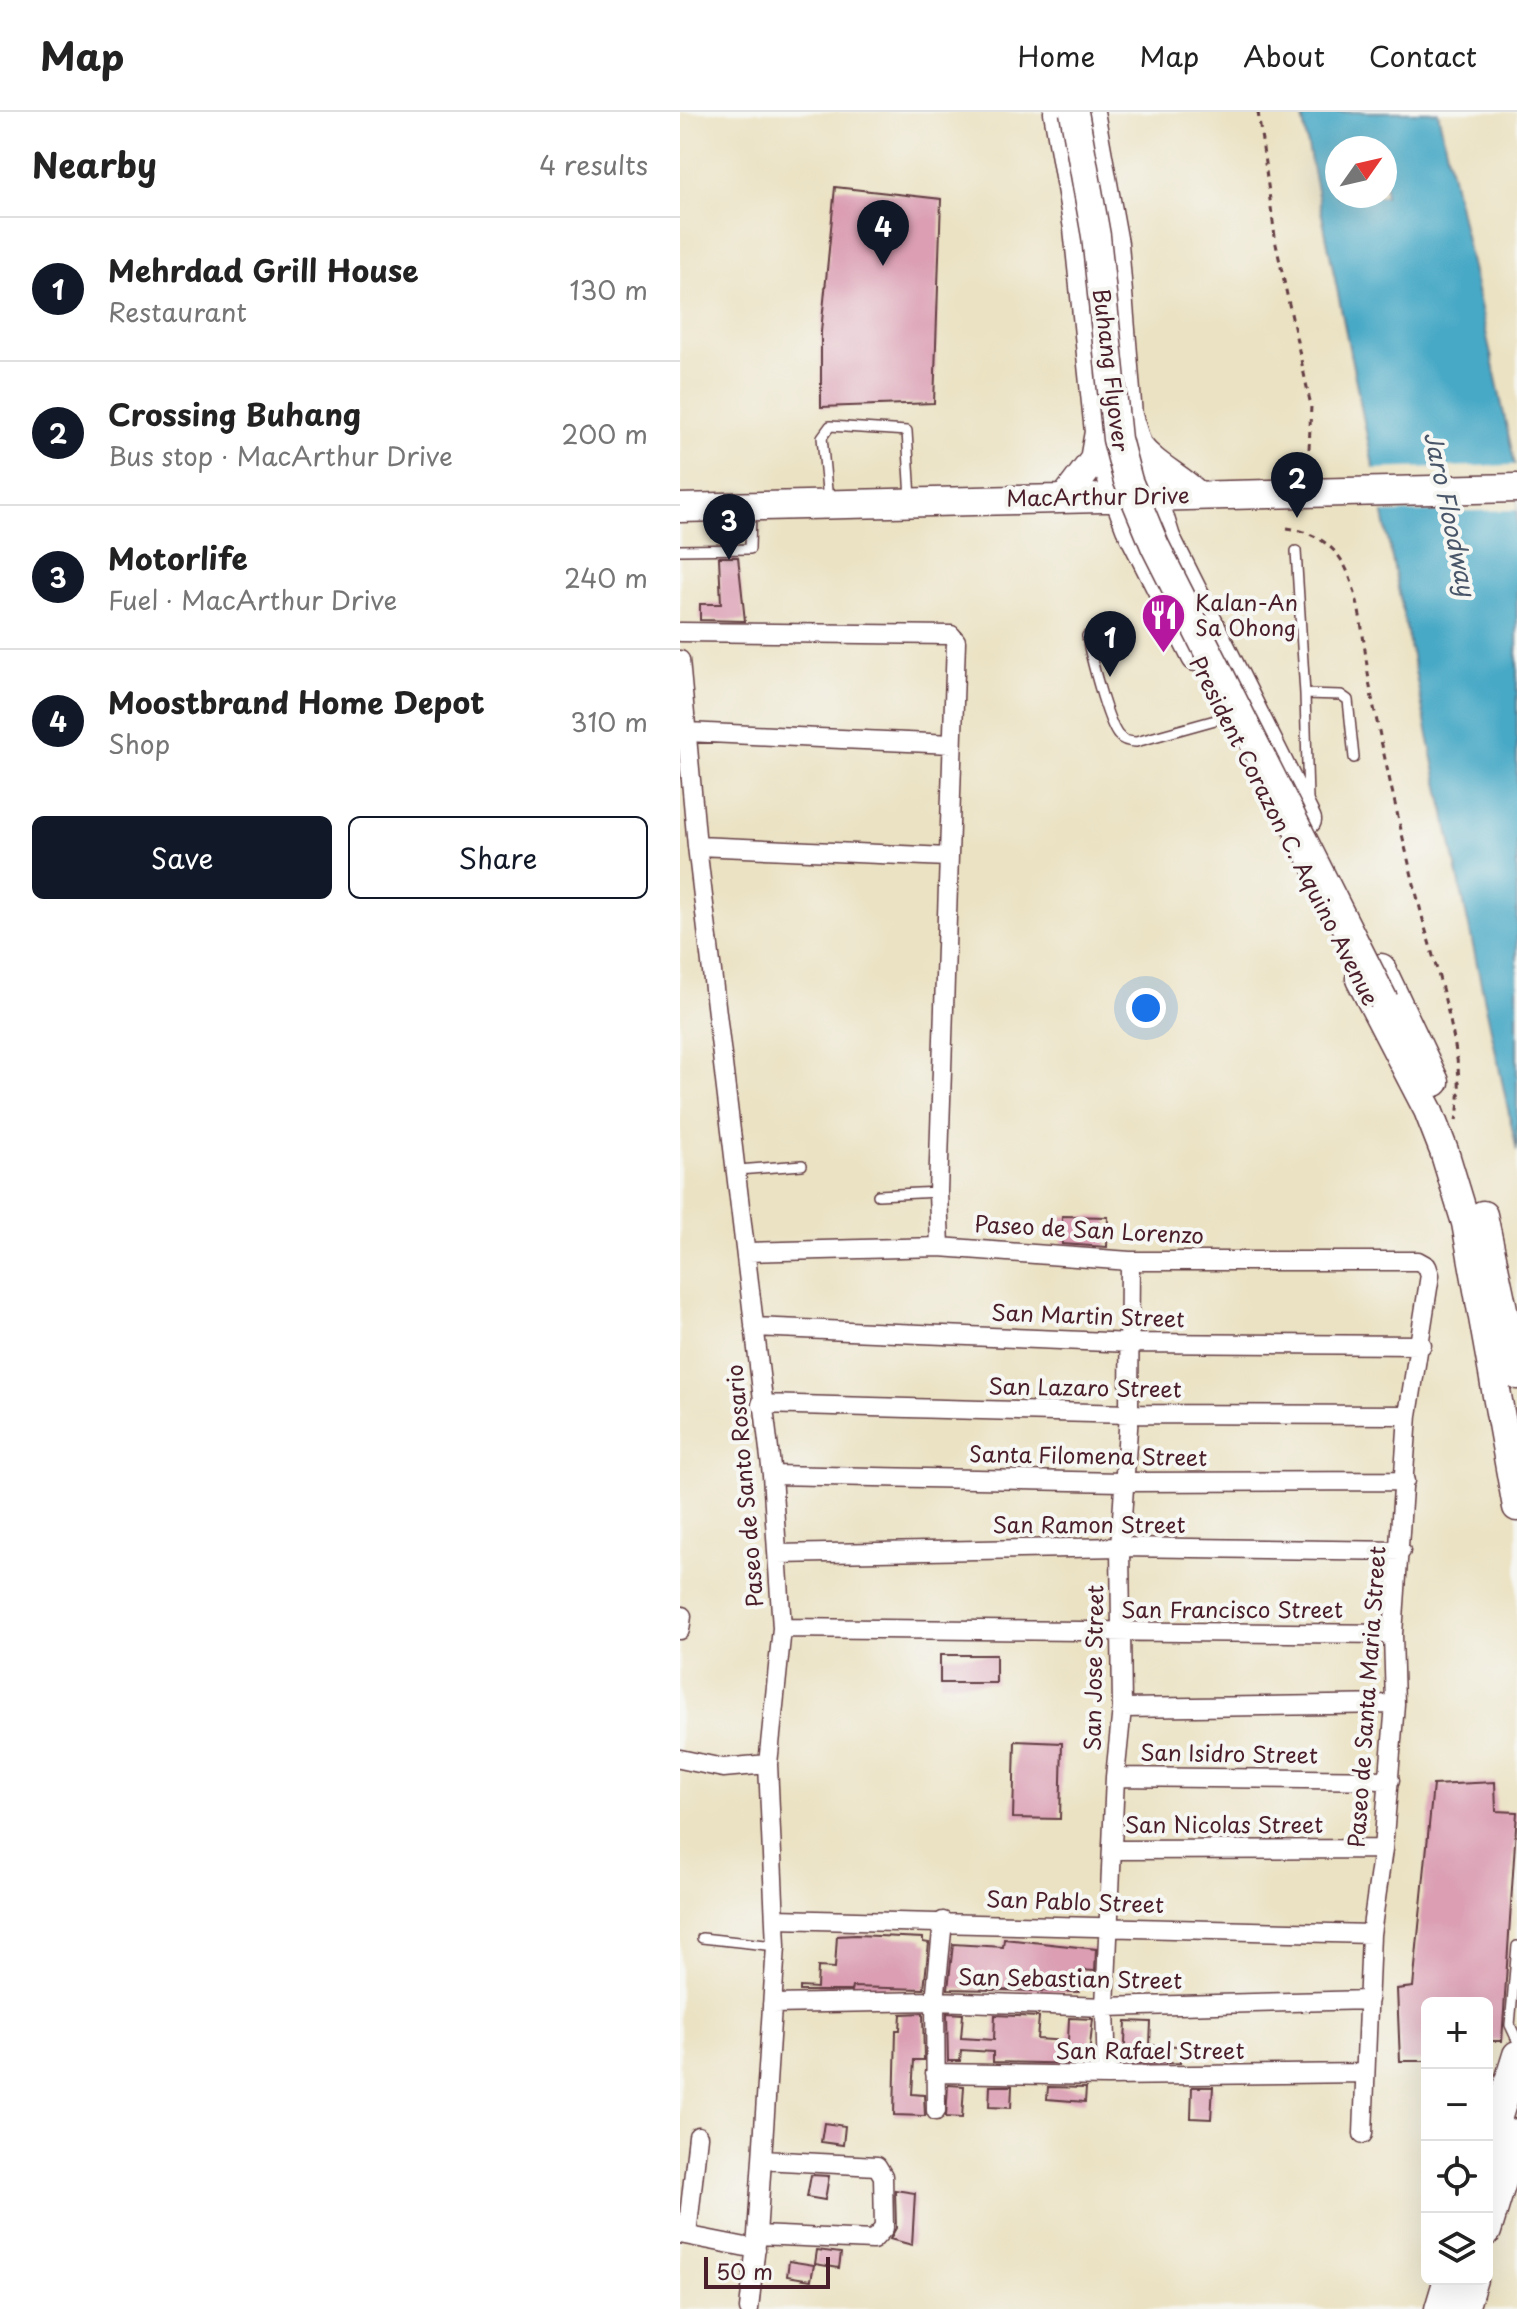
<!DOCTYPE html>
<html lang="en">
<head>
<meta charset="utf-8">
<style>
  body { margin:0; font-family:"Playpen Sans",sans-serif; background:#f2f2f2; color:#222 }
  .controls { position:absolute; right:24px; bottom:24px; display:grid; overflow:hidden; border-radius:12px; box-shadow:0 8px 32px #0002 }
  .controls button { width:72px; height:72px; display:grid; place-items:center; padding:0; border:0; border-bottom:2px solid #e0e0e0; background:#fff; color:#222; font:40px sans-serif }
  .compass { position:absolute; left:645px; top:24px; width:72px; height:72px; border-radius:50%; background:#fff; box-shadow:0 8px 32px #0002; rotate:56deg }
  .scale { position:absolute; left:24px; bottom:20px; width:126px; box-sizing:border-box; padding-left:8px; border:4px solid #4a1f2b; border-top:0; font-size:22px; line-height:28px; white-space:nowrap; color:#4a1f2b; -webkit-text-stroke:6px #f6f6f2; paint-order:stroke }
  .you { position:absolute; left:466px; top:896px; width:28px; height:28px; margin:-20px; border:6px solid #fff; border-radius:50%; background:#1a73e8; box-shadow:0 0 0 12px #1a73e833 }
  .badge { display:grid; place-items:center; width:52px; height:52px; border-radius:50%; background:#111827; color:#fff; font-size:26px; font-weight:700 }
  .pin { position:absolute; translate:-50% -66px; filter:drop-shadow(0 2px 4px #0008) }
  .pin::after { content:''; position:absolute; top:42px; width:28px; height:24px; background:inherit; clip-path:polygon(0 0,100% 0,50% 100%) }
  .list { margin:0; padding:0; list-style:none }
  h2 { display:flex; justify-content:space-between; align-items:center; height:104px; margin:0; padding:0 32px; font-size:34px }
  h2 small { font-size:26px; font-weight:400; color:#767676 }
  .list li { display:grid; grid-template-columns:52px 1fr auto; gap:24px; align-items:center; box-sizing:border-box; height:144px; padding:0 32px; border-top:2px solid #e0e0e0 }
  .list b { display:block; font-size:30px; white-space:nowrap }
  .list p { margin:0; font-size:26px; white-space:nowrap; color:#767676 }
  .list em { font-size:26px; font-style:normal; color:#767676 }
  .actions { display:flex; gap:16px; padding:24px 32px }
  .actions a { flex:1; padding:18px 0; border:2px solid #111827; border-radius:12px; text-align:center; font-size:28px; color:#111827 }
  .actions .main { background:#111827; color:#fff }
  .icon { flex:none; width:44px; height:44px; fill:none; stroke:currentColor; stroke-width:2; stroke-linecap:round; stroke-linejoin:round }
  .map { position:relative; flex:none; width:837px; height:2197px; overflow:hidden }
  header { display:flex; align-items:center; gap:48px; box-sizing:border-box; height:112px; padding:0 40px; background:#fff; border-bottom:2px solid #e0e0e0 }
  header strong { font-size:38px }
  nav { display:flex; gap:44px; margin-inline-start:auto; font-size:28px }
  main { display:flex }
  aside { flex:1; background:#fff }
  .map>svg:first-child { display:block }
</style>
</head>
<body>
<header>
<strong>Map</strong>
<nav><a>Home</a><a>Map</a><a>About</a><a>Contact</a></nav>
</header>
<main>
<aside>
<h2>Nearby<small>4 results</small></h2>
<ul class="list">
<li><span class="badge">1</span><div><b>Mehrdad Grill House</b><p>Restaurant</p></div><em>130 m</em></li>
<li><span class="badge">2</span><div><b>Crossing Buhang</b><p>Bus stop · MacArthur Drive</p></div><em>200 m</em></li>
<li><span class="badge">3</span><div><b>Motorlife</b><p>Fuel · MacArthur Drive</p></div><em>240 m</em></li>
<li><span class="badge">4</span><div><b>Moostbrand Home Depot</b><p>Shop</p></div><em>310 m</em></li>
</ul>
<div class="actions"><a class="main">Save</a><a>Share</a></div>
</aside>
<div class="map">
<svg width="837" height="2197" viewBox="0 0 837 2197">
  <rect width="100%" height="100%" fill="#f6f6f2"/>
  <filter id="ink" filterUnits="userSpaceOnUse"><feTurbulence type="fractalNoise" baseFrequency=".0125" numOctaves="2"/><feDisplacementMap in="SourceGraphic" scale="16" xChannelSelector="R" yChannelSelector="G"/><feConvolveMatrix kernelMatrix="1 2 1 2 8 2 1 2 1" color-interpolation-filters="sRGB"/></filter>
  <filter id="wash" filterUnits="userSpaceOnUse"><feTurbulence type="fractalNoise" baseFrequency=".006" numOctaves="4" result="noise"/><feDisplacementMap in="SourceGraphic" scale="32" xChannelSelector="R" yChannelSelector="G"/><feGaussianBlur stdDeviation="1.8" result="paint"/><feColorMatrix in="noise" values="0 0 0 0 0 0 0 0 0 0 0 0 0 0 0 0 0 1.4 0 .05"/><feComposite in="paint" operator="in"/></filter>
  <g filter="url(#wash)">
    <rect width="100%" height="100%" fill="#ebe2c3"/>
    <path fill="#47a9c6" stroke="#486478" stroke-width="2" fill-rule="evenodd" d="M621 0H758L837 362V1039L749 628ZM657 36H705V84H657Z"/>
    <path fill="#ebe2c3" d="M837 353V398L699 401 690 357Z"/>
    <g id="blocks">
      <path fill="#db9eb3" d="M155 75 261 87 254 291 141 295V220Z
        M39 445H58L65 509 20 508V492H41Z
        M382 1104 428 1105 427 1135 382 1132Z
        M260 1543H316V1571H260Z
        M335 1629 382 1631 380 1707 333 1706Z
        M815 1670 816 1699 837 1700 822 1929H807V1891H747V1949H720L717 1877 733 1875 753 1673Z
        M176 1823 243 1826V1830L249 1831 244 1877 172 1875 171 1879H120V1875L137 1876 138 1855 155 1856 157 1824Z
        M324 1827 416 1837 415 1859 400 1858 399 1880 268 1877 273 1832 323 1835Z
        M243 1901 244 1948H234L232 1982 244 1983 245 2004 214 2003 216 1918H220L221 1902Z
        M267 1901 283 1902 281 1926 314 1928 315 1903 359 1905 357 1927 388 1929 389 1906 413 1907 408 1952 313 1950V1940L281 1938 280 1949H268Z
        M446 1909 471 1910 470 1933 500 1934V1951L444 1952Z
        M268 1973 284 1974 282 2006 266 2005Z
        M310 1974H332L331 1996 309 1995Z
        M368 1975 406 1976 405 1990 367 1987Z
        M512 1975H533L531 2007 511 2006Z
        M144 2011 165 2014 163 2033 141 2030Z
        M131 2063 149 2064 145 2088 127 2085Z
        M215 2078 235 2081 232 2133 210 2127 216 2116Z
        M137 2138 161 2141 159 2156 135 2152Z
        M109 2149 134 2153 131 2168 107 2164Z"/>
    </g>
  </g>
  <g filter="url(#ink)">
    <use href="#blocks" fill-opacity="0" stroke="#623c42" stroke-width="2"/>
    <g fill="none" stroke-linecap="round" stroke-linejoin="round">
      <defs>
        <path id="service" d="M148 389 142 325 150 314 227 319 231 387
          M0 438 70 437 71 399
          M616 439 625 582
          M407 524C410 543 427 609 438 623 443 629 449 630 456 630L546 605
          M628 688 625 582 661 583 668 588 674 646
          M58 1058 122 1053
          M198 1083 258 1080
          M22 1826 96 1834
          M837 1834 830 1913 837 1928"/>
        <path id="minor" d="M0 520 271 523 276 529 258 1080 260 1135
          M0 548 17 734 92 1363 102 1516 88 1652 96 1834 77 2123 69 2197
          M7 620 272 632
          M17 734 268 745
          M68 1140 260 1135 450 1149H738L747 1154 750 1163 728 1303 713 1522 715 1592 703 1737 691 1822 683 2022
          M74 1215 451 1231 742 1233
          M81 1292 449 1302 728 1303
          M92 1363 442 1370 725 1369
          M98 1442 440 1435 721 1439
          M102 1516 713 1522
          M0 1518 2 1504
          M442 1596 715 1592
          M0 1647 43 1656 88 1652
          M435 1665 710 1668
          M432 1738 703 1737
          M96 1807 691 1822
          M92 1892 255 1889 425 1895 689 1888
          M255 1961 427 1964 685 1961
          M427 1964 425 1895 435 1665 442 1596 440 1435 449 1302 450 1149
          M256 1999 255 1889 263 1809
          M0 2122 76 2137
          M7 2123 18 2024
          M77 2123 193 2128 204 2116 203 2064 197 2054 82 2048"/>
        <path id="primary" d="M378 0 398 116 419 320 430 362 450 415 516 545
          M410 0 434 132 448 304 486 426 627 708
          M457 333C474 355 497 364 517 383
          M387 384 414 348 419 320
          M0 396 837 376
          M701 856 755 970
          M680 867 748 998 764 1039 786 1111 837 1395
          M803 1103 837 1263
          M807 2040 837 1943
          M807 2119 837 2021
          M759 2197 768 2167
          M784 2197 793 2167"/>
      </defs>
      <use href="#service" stroke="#623c42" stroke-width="12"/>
      <use href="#minor" stroke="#623c42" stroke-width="21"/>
      <use href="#primary" stroke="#623c42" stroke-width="31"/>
      <path stroke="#623c42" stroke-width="3" stroke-dasharray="6 6" stroke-linecap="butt" d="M578 0 596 132 631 294 628 359
        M607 416C629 419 649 429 662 449 683 483 684 547 692 586 707 658 723 729 741 800 755 857 790 952 776 1008"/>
      <use href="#service" stroke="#fff" stroke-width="9"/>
      <use href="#minor" stroke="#fff" stroke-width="18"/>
      <use href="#primary" stroke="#fff" stroke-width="28"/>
      <defs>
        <path id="primary-bridge" d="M394 0 416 124 437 327 448 369 475 434 704 889"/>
      </defs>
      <use href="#primary-bridge" stroke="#623c42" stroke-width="31" stroke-linecap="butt"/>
      <use href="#primary-bridge" stroke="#fff" stroke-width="28"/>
    </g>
  </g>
  <defs>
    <symbol id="restaurant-pin" viewBox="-11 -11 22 30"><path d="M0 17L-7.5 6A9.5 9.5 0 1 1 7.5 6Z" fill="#b5179e" stroke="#f6f6f2"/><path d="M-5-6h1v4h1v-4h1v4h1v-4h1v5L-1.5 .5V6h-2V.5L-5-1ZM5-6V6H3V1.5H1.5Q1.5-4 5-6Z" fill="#fff"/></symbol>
  </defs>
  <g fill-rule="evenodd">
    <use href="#restaurant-pin" x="458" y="478" width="51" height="69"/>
  </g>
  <g text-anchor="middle" stroke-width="8" stroke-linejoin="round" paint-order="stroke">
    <g font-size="22" fill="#4a1f2b" stroke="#f6f6f2">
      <text transform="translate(431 258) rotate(83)" y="8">Buhang Flyover</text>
      <text transform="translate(418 385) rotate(-1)" y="8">MacArthur Drive</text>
      <text transform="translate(604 719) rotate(63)" y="8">President Corazon C. Aquino Avenue</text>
      <text transform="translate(409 1118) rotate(3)" y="8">Paseo de San Lorenzo</text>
      <text transform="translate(408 1204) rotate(2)" y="8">San Martin Street</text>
      <text transform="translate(405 1276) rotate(1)" y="8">San Lazaro Street</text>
      <text transform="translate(408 1344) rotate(1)" y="8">Santa Filomena Street</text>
      <text transform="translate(65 1374) rotate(-95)" y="8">Paseo de Santo Rosario</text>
      <text x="409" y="1421">San Ramon Street</text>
      <text x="552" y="1506">San Francisco Street</text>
      <text transform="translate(414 1556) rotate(-89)" y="8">San Jose Street</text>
      <text transform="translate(687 1585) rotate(-86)" y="8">Paseo de Santa Maria Street</text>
      <text transform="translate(549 1642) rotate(1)" y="8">San Isidro Street</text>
      <text x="544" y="1721">San Nicolas Street</text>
      <text transform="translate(395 1790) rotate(2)" y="8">San Pablo Street</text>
      <text transform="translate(390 1867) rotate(1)" y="8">San Sebastian Street</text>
      <text x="470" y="1947">San Rafael Street</text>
    </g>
    <g font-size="22" fill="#4a1f2b" stroke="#f6f6f2" text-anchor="start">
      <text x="515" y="499">Kalan-An<tspan x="515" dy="25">Sa Ohong</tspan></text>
    </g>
    <g font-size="24" font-style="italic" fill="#495669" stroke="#f6f6f2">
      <text transform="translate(769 402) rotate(78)" y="8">Jaro Floodway</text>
    </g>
  </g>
</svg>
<div class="controls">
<button>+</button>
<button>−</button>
<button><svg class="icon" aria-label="locate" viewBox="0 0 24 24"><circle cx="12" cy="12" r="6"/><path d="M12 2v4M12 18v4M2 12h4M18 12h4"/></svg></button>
<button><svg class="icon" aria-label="layers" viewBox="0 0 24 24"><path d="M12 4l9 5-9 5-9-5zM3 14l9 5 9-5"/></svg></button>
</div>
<svg class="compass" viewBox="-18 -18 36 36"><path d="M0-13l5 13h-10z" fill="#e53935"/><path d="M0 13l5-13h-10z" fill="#767676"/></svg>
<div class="scale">50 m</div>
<div class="you"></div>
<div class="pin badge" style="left:430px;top:565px">1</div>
<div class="pin badge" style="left:617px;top:406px">2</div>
<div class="pin badge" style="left:49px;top:448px">3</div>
<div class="pin badge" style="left:203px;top:154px">4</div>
</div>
</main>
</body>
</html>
